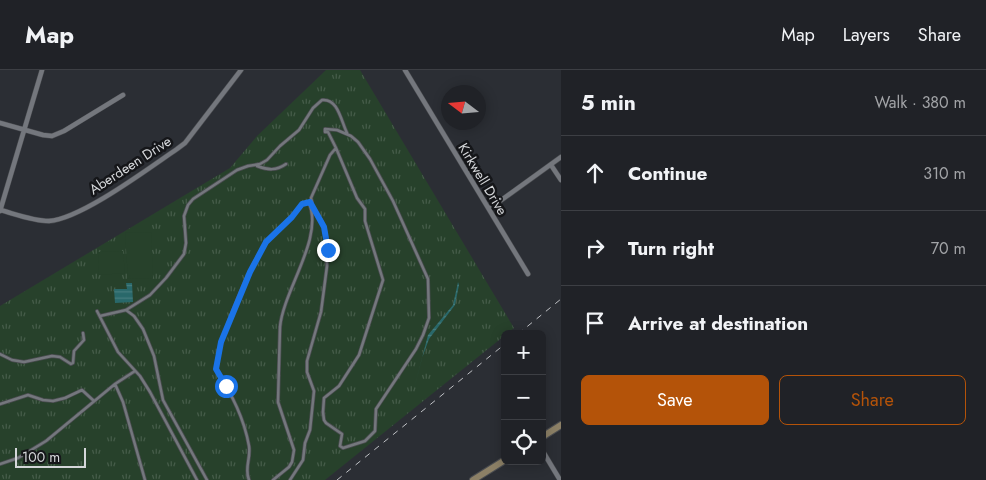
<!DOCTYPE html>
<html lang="en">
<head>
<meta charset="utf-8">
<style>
  body { margin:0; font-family:Jost,sans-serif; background:#282a2f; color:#f1f3f6 }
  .controls { position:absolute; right:15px; bottom:15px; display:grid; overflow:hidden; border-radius:8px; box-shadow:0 2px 12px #0003 }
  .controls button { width:45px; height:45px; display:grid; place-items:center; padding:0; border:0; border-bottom:1px solid #3d3f44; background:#202227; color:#f1f3f6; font:25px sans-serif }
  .compass { position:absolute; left:441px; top:15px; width:45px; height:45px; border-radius:50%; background:#202227; box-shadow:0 2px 12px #0003; rotate:286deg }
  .scale { position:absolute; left:15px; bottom:12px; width:71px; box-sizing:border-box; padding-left:5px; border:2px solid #d4d6d9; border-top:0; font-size:14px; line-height:18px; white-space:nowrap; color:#d4d6d9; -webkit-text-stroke:4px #151619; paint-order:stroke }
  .stop { position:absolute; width:15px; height:15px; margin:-11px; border:4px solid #1a73e8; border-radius:50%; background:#fff }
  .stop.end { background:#1a73e8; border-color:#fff; box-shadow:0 1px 5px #0008 }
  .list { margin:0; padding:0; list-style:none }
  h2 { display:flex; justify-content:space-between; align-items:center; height:65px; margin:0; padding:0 20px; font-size:21px }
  h2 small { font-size:16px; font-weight:400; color:#a2a4a7 }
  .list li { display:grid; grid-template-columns:32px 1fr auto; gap:15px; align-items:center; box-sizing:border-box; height:75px; padding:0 20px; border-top:1px solid #3d3f44 }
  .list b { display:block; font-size:19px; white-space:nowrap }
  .list em { font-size:16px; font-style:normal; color:#a2a4a7 }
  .actions { display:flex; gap:10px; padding:15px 20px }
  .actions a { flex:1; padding:11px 0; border:1px solid #b45309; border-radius:8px; text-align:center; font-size:18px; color:#b45309 }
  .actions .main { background:#b45309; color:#fff }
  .icon { flex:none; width:28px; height:28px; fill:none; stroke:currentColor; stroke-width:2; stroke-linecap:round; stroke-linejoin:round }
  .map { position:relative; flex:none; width:561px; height:410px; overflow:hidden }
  header { display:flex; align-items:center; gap:30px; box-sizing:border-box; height:70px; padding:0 25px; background:#202227; border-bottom:1px solid #3d3f44 }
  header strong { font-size:24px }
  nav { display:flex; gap:28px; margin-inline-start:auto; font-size:18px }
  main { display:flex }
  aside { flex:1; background:#202227 }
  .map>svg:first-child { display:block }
</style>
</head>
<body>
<header>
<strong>Map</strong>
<nav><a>Map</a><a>Layers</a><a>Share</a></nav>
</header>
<main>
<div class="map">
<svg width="561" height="410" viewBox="0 0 561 410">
  <defs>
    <pattern id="grass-tufts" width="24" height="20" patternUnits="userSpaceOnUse" patternTransform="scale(1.25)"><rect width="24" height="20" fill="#27412b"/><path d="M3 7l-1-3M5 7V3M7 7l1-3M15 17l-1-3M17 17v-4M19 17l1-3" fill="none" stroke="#455c49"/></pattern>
    <pattern id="water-rules" width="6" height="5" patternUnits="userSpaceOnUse" patternTransform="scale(1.25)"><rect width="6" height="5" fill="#29686a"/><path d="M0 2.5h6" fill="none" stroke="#477d7f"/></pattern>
  </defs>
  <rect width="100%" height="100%" fill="#2b2e34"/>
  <path fill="url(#grass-tufts)" d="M326 0H360L514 258 325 410H0V236L230 98 257 66Z"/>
  <path fill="#27412b" d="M151 162 153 208 128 209 125 163Z
    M123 181 125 203 99 205 98 182Z"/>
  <path fill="url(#water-rules)" d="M458 212 459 215 455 235 429 269 422 288 413 323 428 265 453 235Z
    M126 213H132L133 232 115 233 114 219H127Z"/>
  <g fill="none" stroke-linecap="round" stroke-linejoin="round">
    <defs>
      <path id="service" d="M257 96C268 100 276 101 286 94
        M312 132 311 128 330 85 336 78 328 62H325V59L337 60 351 66 358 72 370 89 393 131 428 209 429 248 423 265 416 279 376 339 375 361 365 371 343 378 340 376 342 364 326 353 324 350 323 342 324 328 339 316 359 285 383 210 365 151V139L357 128 336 78
        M126 240 150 225 166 208 184 184 186 173 184 146 188 135 193 129 237 100 248 96 260 94 267 90 280 76 299 60 313 38 322 30C338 28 341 51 347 63
        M97 241 118 282 140 306 150 322 197 410
        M100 246 126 240 134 246 143 259 154 286 163 330 207 410
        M0 284 12 290 24 292 52 286 60 287 71 294 73 293 74 281 84 270 83 263
        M135 301 115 314 123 332 145 410
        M0 334 28 325 43 330 53 331 65 328 82 320 94 331
        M0 394 18 388 46 371 115 314
        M249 410C244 398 251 389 249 376 244 348 232 325 217 301 215 276 249 198 264 176 271 164 282 158 291 148 298 141 300 133 310 132L321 150 326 163 327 196 321 242 307 291V302L314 321 310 360 305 373 303 390 290 410
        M273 410 289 397 292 392 294 380 278 332 280 257C283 221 324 168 309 133"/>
      <path id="minor" d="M405 0 528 204
        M0 53 43 65 52 66 64 61 123 25
        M551 95 561 110
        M489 139 561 87
        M0 140C15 144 33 151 49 151 81 149 149 98 177 79L185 73 241 0
        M0 141 42 0
        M542 380 560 410"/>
      <path id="secondary" d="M542 367 561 355
        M473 410 505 390"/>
    </defs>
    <use href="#service" stroke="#4a4c50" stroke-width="4"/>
    <use href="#minor" stroke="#4a4c50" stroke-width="5.5"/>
    <use href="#secondary" stroke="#4a4c50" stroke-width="8"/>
    <use href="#service" stroke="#74777d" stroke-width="2.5"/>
    <use href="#minor" stroke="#74777d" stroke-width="4.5"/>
    <use href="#secondary" stroke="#8c8066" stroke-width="6"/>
    <path stroke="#c0c2c6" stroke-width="1" stroke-dasharray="6 6" stroke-linecap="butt" d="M518 264 561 229
      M337 410 505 274"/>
  </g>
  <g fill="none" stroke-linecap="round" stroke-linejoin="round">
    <path stroke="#1a73e8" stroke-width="6" d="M226 316 216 299 221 272 250 202 266 172 292 147 302 134 310 132 324 157 328 180"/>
  </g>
  <g text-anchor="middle" stroke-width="5" stroke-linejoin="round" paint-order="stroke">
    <g font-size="14" fill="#d4d6d9" stroke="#151619">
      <text transform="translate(130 95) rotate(-33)" y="5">Aberdeen Drive</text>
      <text transform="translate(483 109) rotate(59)" y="5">Kirkwell Drive</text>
    </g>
  </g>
</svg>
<div class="controls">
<button>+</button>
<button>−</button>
<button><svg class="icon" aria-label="locate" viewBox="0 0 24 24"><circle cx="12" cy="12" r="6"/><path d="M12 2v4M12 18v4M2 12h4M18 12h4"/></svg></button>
</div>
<svg class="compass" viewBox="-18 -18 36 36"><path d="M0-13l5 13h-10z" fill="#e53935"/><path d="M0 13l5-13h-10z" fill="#a2a4a7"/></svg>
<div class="scale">100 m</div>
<div class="stop" style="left:226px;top:316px"></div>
<div class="stop end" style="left:328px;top:180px"></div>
</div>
<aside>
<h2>5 min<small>Walk · 380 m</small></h2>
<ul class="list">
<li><svg class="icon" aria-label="ahead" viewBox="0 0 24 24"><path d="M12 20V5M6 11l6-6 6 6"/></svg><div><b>Continue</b></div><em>310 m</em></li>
<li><svg class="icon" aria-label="right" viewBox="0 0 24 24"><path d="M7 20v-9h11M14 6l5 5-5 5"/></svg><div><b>Turn right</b></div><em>70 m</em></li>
<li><svg class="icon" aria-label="arrive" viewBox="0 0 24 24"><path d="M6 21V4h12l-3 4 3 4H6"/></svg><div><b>Arrive at destination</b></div></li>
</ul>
<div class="actions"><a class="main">Save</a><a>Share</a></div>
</aside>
</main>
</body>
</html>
